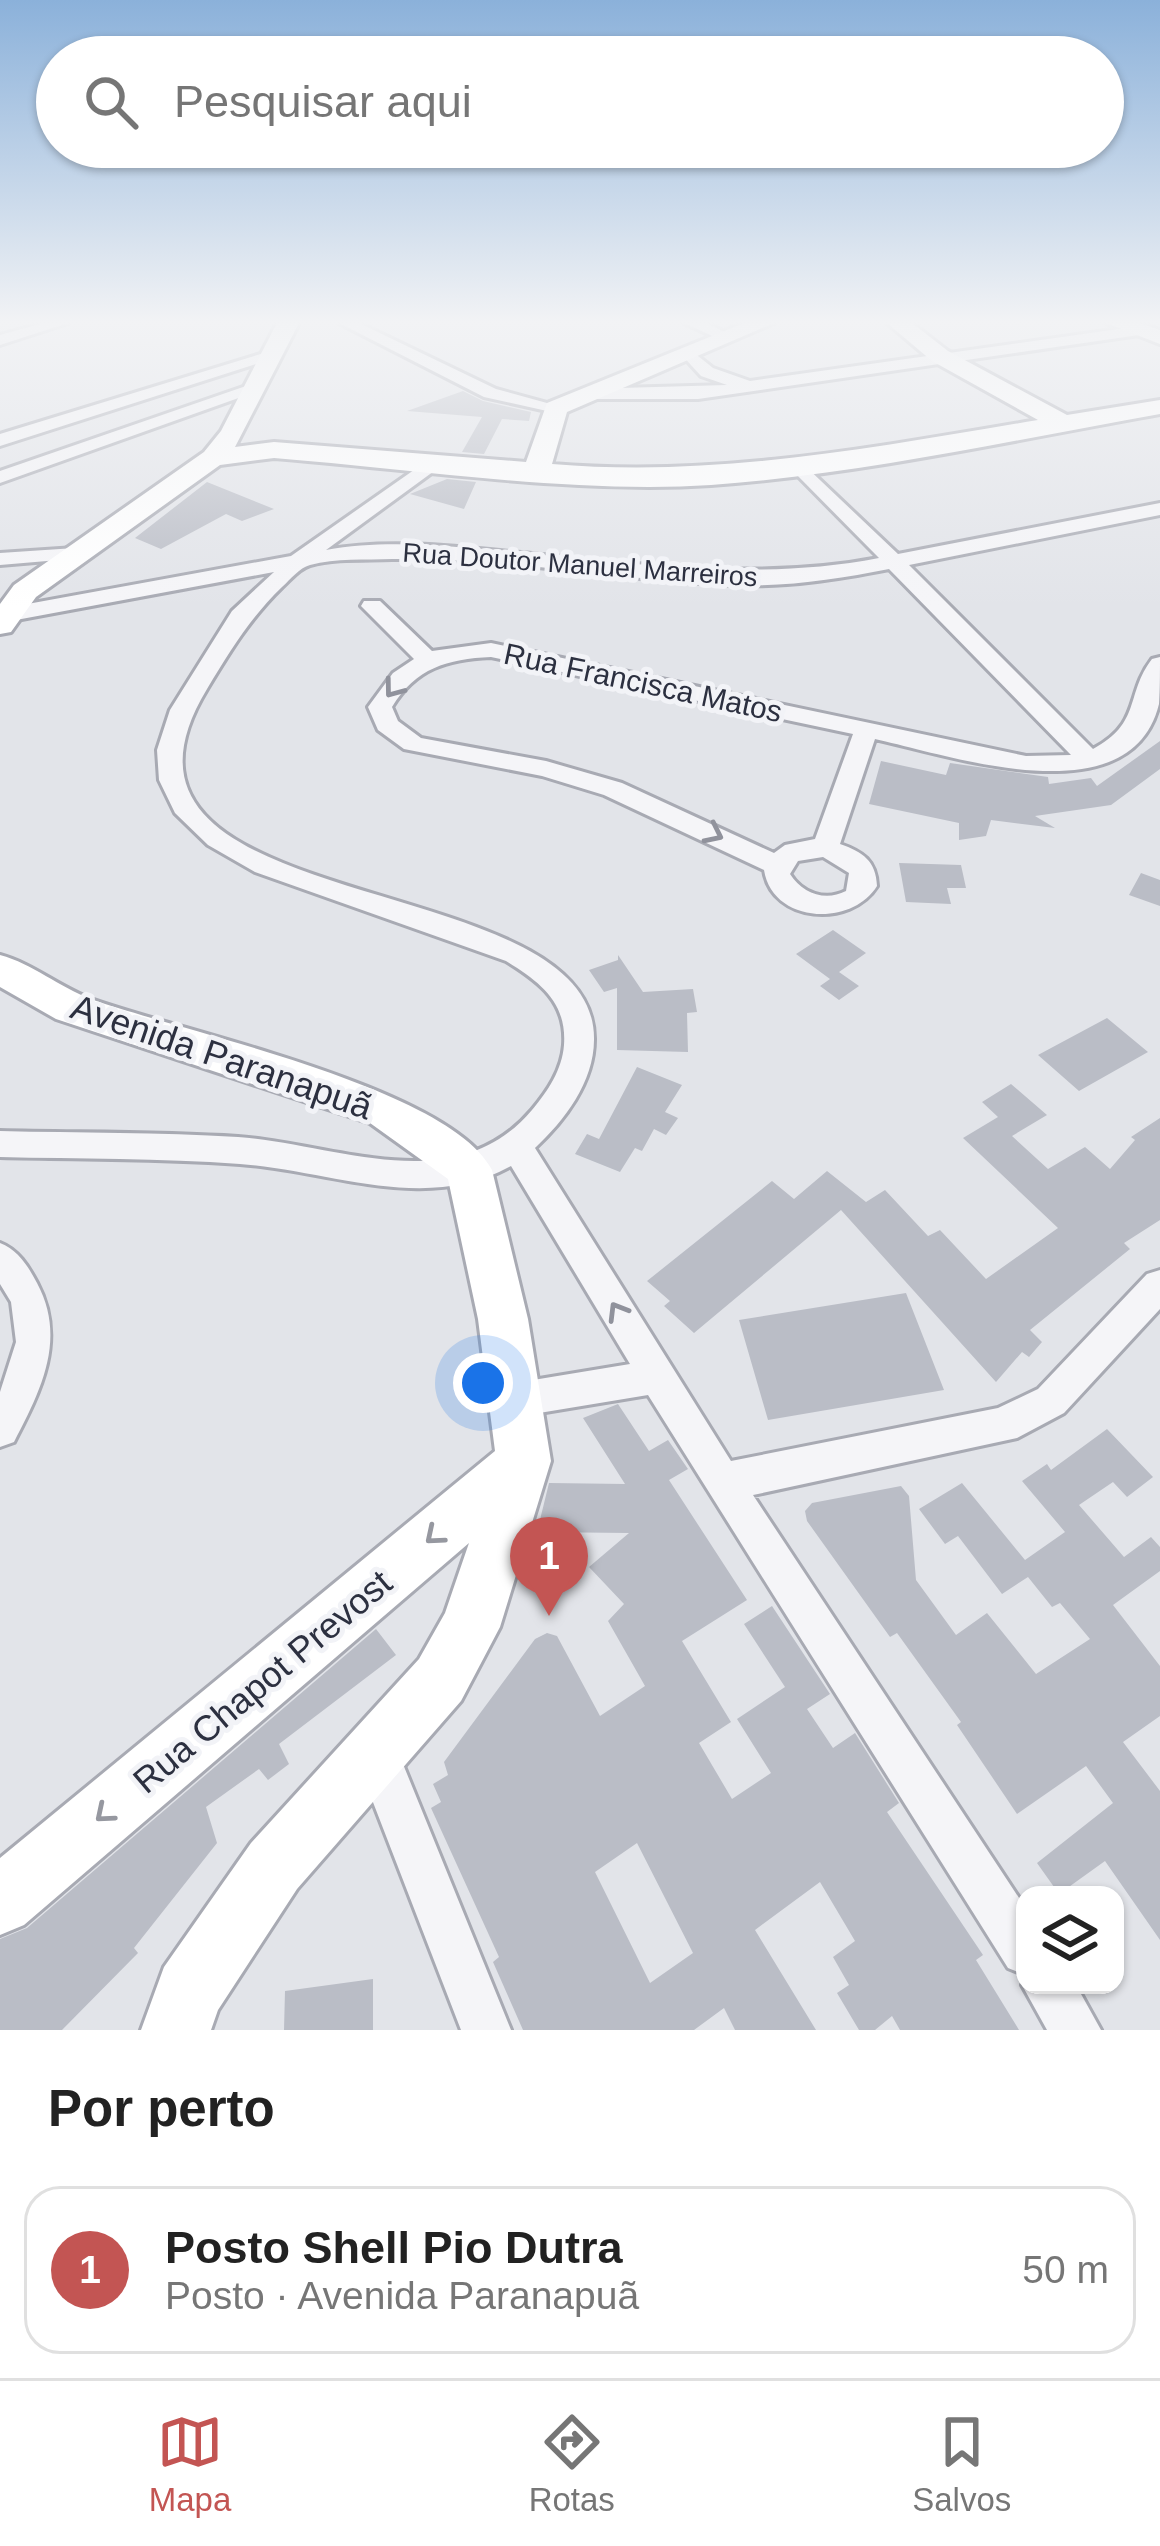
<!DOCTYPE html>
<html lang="pt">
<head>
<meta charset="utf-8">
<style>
  body { margin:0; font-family:Arial,sans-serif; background:#f2f2f2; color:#222 }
  .controls { position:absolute; right:36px; bottom:36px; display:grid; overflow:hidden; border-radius:24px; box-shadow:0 3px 9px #0004 }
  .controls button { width:108px; height:108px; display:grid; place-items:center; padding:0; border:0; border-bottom:3px solid #e0e0e0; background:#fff; color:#222; font:60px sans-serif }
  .you { position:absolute; left:483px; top:1383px; width:42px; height:42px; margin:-30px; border:9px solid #fff; border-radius:50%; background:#1a73e8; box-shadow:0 0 0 18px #1a73e833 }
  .badge { display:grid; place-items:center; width:78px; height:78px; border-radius:50%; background:#c35553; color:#fff; font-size:39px; font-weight:700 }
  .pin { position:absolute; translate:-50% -99px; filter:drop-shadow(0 3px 6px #0008) }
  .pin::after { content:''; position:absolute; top:63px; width:42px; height:36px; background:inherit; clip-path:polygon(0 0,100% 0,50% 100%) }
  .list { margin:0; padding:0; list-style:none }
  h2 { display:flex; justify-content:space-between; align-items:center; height:156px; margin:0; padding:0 48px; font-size:51px }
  h2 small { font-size:39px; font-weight:400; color:#767676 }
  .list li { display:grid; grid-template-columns:78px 1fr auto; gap:36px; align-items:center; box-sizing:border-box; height:168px; margin:0 24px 24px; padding:0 24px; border:3px solid #e0e0e0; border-radius:36px }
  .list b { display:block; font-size:45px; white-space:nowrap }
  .list p { margin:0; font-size:39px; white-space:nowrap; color:#767676 }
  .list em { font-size:39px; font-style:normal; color:#767676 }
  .icon { flex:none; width:66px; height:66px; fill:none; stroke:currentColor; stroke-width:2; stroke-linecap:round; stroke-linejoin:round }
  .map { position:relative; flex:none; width:1160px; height:2030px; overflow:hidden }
  .search { position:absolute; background:#fff; box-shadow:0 3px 9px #0004; left:36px; right:36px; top:36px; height:132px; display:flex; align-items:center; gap:30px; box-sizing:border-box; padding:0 42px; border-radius:66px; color:#767676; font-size:45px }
  .sheet { height:348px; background:#fff }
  nav { display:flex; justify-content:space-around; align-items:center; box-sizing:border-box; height:168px; border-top:3px solid #e0e0e0; background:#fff; font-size:33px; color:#767676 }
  nav a { display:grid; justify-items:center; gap:6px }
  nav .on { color:#c35553 }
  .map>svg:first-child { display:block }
</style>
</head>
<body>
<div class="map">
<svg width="1160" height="2030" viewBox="0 0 1160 2030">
  <rect width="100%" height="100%" fill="#e2e4e9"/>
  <path fill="#babdc6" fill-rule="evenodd" d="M463 391 483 401 531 412 529 421 502 419 484 454 462 452 482 417 407 411Z
    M447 479 476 482 464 509 410 494Z
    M207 482 274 509 242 521 226 514 161 549 135 538Z
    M1160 741V769L1111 805 1035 816 1055 828 991 820 986 836 959 840V823L869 804 881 761 946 775 950 763 1048 777 1049 784 1091 778 1097 786Z
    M899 863 961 865 966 888H947L951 904 906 902Z
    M1141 873 1160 880V906L1129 895Z
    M833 930 866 953 839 972 859 986 839 1000 820 986 830 979 796 954Z
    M618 955 643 992 693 989 697 1012 687 1013 688 1052 617 1050V988L604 992 589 970 618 960Z
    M1107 1018 1148 1052 1079 1091 1038 1055Z
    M637 1067 682 1085 665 1112 678 1118 666 1135 654 1129 642 1151 635 1148 620 1172 575 1154 587 1134 599 1139Z
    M1011 1084 1047 1115 1012 1136 1048 1169 1085 1147 1110 1169 1135 1140 1131 1137 1160 1118V1220L1124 1243 1130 1249 1030 1330 1042 1342 1029 1357 1022 1352 996 1382 841 1210 694 1333 664 1306 670 1301 647 1281 772 1181 794 1199 827 1171 866 1202 885 1190 928 1236 940 1230 986 1279 1058 1228 963 1138 998 1117 982 1102Z
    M906 1293 944 1390 768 1420 739 1320Z
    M618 1404 649 1451 668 1440 688 1469 669 1480 747 1600 682 1641 731 1722 699 1743 732 1799 771 1773 737 1719 785 1687 744 1624 772 1606 830 1694 807 1709 833 1748 855 1733 899 1803 887 1812 983 1955 976 1960 1019 2030H900L892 2016 875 2030H859L837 1993 849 1985 833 1957 855 1941 820 1882 755 1930 816 2030H735L724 2008 694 2030H523L493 1962 499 1957 431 1808 441 1802 433 1784 448 1775 444 1762 535 1639 547 1633 557 1636 600 1716 645 1686 608 1621 624 1604 589 1567 629 1533 537 1532 549 1483 625 1484 583 1418ZM637 1843 693 1953 650 1983 595 1872Z
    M1107 1429 1153 1477 1127 1497 1113 1482 1079 1505 1124 1557 1151 1537 1160 1547V1571L1113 1605 1160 1666V1716L1123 1742 1160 1791V1940L1105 1861 1059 1894 1037 1863 1113 1803 1086 1766 1017 1814 957 1725 961 1722 897 1633 890 1637 807 1521 805 1511 812 1503 901 1486 909 1496 916 1580 956 1635 987 1613 1036 1674 1090 1639 1060 1603 1052 1607 1028 1577 1002 1594 958 1536 945 1544 919 1509 962 1483 1025 1560 1065 1532 1022 1481 1047 1464 1051 1470Z
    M376 1629 396 1655 279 1744 289 1764 268 1780 259 1769 206 1807 217 1843 134 1948 138 1953 62 2030H0V1939L27 1928Z
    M373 1979V2030H284L285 1991Z"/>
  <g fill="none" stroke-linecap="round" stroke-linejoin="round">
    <defs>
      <path id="street" d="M43 323H68L0 345V335Z
        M339 323H359L496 389 565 408 556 413 484 397Z
        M684 323H706L735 337 721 340Z
        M1140 326 1148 331 1146 334 698 399H584L575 394 584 389 727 385 701 376 680 353 688 348 713 368 750 381Z
        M267 352 281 356 0 446V434Z
        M246 386 261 390 0 483V471Z
        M434 456 441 458V466L326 550C385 539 451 546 510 552 634 563 756 582 879 558L794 472V464L801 462 898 554 1160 503V515L909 565 1093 749C1142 723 1125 694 1152 659L1160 657C1160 672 1160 690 1159 704 1131 818 952 756 875 739L840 844C863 852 876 861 877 886 851 928 772 923 764 870L604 795 542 776 404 749 378 730 368 707 393 673 414 659 361 606 364 601H380L432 651 491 643 1026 756 1071 755 889 569C838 579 788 587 736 585 621 581 507 557 392 559 365 560 336 558 310 565 299 568 291 579 282 587 250 618 230 651 207 689 64 924 597 862 594 1040 594 1082 564 1121 535 1148L731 1461 998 1408 1038 1389 1147 1274 1160 1270V1309L1064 1413 1017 1438 753 1495 1025 1907V1975L1008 1968 648 1395 515 1417 502 1412 496 1400 502 1388 515 1383 630 1364 511 1166C426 1214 329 1170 240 1164 160 1158 80 1159 0 1157V1131C79 1133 159 1132 238 1137 337 1144 455 1201 532 1110 548 1091 562 1070 564 1045 567 1002 540 982 506 961L255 872 208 845 175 813 159 780 157 750 170 710 232 611 274 572 0 623V609L291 556ZM491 657 853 734 815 839 785 845 774 853 622 783 546 761 421 738 398 721 392 707C416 668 447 659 491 657ZM823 857 849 873 846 891C825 902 802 893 790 874L798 861Z
        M75 548 85 554 82 558 0 565V553Z
        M0 1243C18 1250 28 1266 37 1283 67 1339 41 1390 14 1442L0 1447V1392L16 1342 11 1302 0 1284Z
        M376 1731 392 1737 511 2030H461L354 1753 360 1737Z
        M1025 1978V1985H1076L1101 2030H1047L1022 1985Z"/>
      <path id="secondary" d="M277 323H299L235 447 274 442 526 462 547 403 744 323H774L567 412 552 464C718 478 876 447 1038 420L932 361 887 323H912L948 351 1067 415 1160 400V414C1013 440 862 474 711 485 574 494 413 469 274 458L220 465 36 597 11 632 0 634V604L14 585 204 452 221 431Z
        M1106 323H1139L1160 330V344Z
        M0 955C33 964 59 987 91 999 182 1032 449 1087 492 1170L528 1319 551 1461 500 1627 461 1701 297 1889 218 2010 211 2030H141L164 1967 251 1843 419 1659 445 1613 469 1543 24 1925 0 1935V1858L495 1451 478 1319 448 1179 370 1123 56 1019 0 987Z"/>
    </defs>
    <use href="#street" stroke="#a8aab3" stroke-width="6"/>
    <use href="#secondary" stroke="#a8aab3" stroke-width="6"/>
    <use href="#street" fill="#f5f5f8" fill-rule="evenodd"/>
    <use href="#secondary" fill="#fff" fill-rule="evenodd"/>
  </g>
  <defs><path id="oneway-chevron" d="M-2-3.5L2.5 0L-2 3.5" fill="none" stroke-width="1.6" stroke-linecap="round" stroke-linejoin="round" transform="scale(3)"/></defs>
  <g stroke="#90929c">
    <use href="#oneway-chevron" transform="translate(393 689) rotate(127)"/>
    <use href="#oneway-chevron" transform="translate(714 834) rotate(26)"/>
    <use href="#oneway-chevron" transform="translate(617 1311) rotate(-121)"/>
  </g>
  <g stroke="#9698a0">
    <use href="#oneway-chevron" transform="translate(434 1536) rotate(140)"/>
    <use href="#oneway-chevron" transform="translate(104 1814) rotate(140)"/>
  </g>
  <linearGradient id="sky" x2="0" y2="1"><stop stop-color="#8bb1da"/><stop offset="0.53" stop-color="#f2f3f5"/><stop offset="1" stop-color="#f2f3f5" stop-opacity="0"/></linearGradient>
  <rect width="1160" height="607" fill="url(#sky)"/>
  <g text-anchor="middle" stroke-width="10" stroke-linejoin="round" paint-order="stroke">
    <g font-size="27" fill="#2c3040" stroke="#f2f3f7">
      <text transform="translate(580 565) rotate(4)" y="9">Rua Doutor Manuel Marreiros</text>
    </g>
    <g font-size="30" fill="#2c3040" stroke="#f2f3f7">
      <text transform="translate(643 683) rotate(12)" y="10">Rua Francisca Matos</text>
    </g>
    <g font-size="36" fill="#2c3040" stroke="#f2f3f7">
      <text transform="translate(222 1056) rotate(19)" y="13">Avenida Paranapuã</text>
      <text transform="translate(262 1681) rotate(-40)" y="13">Rua Chapot Prevost</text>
    </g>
  </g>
</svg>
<div class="controls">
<button><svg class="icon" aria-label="layers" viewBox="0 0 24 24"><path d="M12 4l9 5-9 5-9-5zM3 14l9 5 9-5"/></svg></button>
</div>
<div class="you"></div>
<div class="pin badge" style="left:549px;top:1616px">1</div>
<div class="search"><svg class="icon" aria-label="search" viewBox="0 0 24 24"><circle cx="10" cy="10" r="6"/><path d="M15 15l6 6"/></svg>Pesquisar aqui</div>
</div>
<section class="sheet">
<h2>Por perto<small></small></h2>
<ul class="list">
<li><span class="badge">1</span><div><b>Posto Shell Pio Dutra</b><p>Posto · Avenida Paranapuã</p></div><em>50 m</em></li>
</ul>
</section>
<nav>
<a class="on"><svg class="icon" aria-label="map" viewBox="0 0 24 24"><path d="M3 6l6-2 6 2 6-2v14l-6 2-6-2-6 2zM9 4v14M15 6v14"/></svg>Mapa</a>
<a><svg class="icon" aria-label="directions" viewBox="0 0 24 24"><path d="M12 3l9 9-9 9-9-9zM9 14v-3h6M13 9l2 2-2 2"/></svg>Rotas</a>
<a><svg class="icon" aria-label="saved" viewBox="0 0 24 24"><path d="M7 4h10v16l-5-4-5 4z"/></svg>Salvos</a>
</nav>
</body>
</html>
